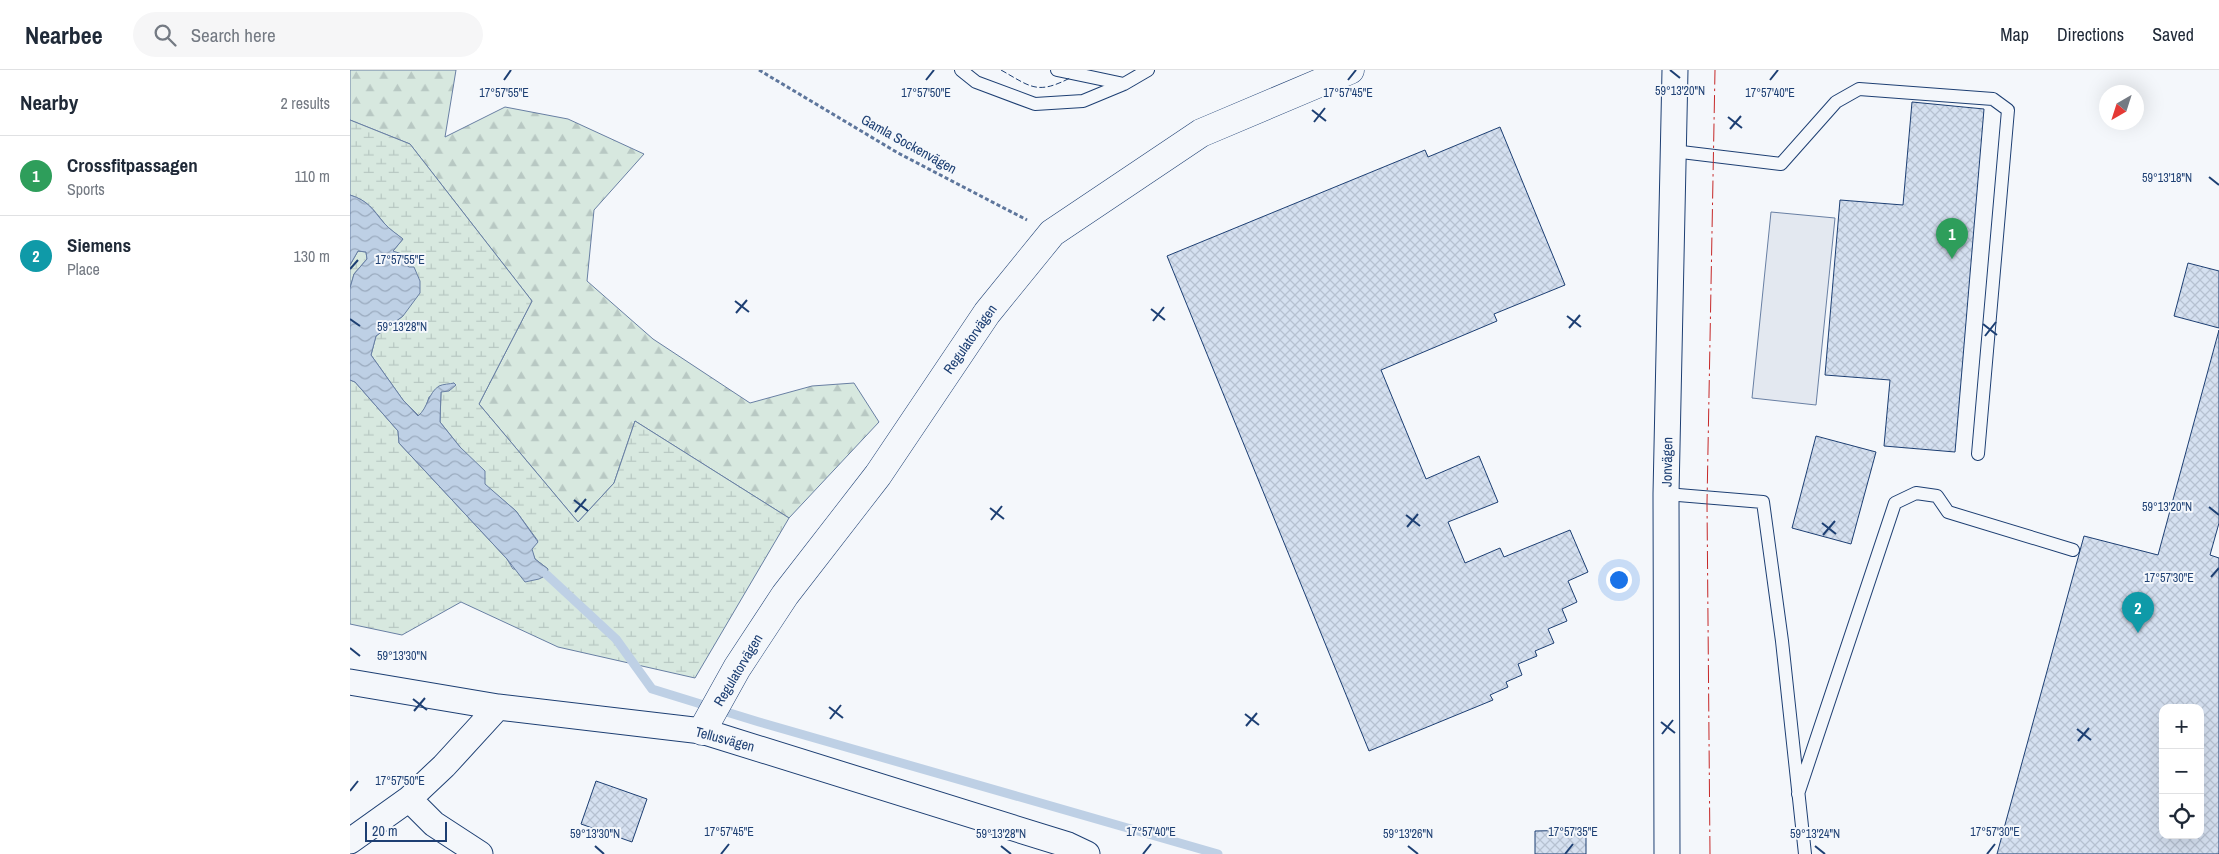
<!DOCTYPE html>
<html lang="en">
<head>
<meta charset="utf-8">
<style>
  body { margin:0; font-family:"Archivo Narrow",sans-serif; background:#f6f6f7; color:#1f2937 }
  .controls { position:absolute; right:15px; bottom:15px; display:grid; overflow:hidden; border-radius:10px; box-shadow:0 5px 20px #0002 }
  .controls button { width:45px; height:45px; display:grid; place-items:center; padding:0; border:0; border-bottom:1px solid #e0e1e3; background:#fff; color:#1f2937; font:25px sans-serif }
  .compass { position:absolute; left:1749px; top:15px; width:45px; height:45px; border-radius:50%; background:#fff; box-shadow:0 5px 20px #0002; rotate:219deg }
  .scale { position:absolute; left:15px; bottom:12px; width:82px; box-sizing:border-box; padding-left:5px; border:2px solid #1d3f73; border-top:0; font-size:14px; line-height:18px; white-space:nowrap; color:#1d3f73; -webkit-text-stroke:4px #f4f7fb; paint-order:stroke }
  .you { position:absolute; left:1268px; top:509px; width:18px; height:18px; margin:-12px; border:4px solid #fff; border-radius:50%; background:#1a73e8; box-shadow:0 0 0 8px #1a73e833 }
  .badge { display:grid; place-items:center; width:32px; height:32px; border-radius:50%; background:#0b8043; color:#fff; font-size:16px; font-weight:700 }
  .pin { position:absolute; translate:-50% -41px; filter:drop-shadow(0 1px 2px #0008) }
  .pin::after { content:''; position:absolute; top:26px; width:18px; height:15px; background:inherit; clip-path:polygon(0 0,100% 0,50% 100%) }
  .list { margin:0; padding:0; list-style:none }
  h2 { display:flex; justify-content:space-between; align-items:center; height:65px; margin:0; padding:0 20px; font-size:21px }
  h2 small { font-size:16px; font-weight:400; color:#747a83 }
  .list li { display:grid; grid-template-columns:32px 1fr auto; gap:15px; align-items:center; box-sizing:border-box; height:80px; padding:0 20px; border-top:1px solid #e0e1e3 }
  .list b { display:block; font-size:19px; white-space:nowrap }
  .list p { margin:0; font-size:16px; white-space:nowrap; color:#747a83 }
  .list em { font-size:16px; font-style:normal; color:#747a83 }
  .icon { flex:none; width:28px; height:28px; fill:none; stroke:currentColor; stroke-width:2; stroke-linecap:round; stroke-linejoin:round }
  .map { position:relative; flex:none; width:1869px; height:784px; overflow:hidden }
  header { display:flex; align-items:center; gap:30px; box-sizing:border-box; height:70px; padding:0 25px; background:#fff; border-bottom:1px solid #e0e1e3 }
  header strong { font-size:24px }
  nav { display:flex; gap:28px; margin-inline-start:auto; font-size:18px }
  .search { width:350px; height:45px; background:#f6f6f7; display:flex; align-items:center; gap:12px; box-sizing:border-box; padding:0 18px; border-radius:28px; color:#747a83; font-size:19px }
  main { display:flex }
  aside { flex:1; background:#fff }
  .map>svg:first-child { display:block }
</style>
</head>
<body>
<header>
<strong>Nearbee</strong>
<div class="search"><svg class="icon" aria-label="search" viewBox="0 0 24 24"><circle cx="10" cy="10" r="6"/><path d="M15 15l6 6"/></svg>Search here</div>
<nav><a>Map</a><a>Directions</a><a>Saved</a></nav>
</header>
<main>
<aside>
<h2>Nearby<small>2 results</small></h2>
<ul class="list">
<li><span class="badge" style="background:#2e9e5b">1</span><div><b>Crossfitpassagen</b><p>Sports</p></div><em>110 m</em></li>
<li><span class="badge" style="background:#0f9aa8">2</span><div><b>Siemens</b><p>Place</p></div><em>130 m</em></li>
</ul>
</aside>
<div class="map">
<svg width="1869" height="784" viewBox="0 0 1869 784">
  <defs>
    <pattern id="forest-firs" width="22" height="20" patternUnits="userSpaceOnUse" patternTransform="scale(1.25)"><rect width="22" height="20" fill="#d7e8df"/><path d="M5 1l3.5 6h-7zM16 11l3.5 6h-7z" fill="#b8c8c3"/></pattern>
    <pattern id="wetland-marsh" width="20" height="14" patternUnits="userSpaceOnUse" patternTransform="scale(1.25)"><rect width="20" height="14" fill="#d7e8df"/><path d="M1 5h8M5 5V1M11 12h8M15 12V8" fill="none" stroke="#b8c8c3"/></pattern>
    <pattern id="water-waves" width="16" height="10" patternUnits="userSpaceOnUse" patternTransform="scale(1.25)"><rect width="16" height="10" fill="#bed0e5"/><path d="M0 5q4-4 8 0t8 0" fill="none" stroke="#9aaabe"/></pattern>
    <pattern id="building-cross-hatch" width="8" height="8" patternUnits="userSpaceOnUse" patternTransform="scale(1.25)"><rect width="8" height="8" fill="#d5e0f0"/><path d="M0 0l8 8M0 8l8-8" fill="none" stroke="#b6c1d1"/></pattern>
  </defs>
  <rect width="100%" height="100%" fill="#f4f7fb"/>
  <path fill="url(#forest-firs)" stroke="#687fa3" d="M0 0H106L95 67 155 37 218 49 294 84 244 140 237 211 303 269 400 333 462 316 504 313 529 352 439 448 285 351 264 413 228 452 129 334 182 231 60 74 0 50Z"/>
  <path fill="url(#wetland-marsh)" stroke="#687fa3" d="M0 50 60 74 182 231 129 334 228 452 264 413 285 351 439 448 345 608 208 577 111 532 52 565 0 554V310L5 312 48 361 49 373 157 489 163 499H198L185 489 181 479 188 471 166 441 134 414 110 377 90 352 91 321 104 313 79 327 74 342 69 346 53 330 21 285 26 266 53 246 59 197 43 181 53 169C46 164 39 159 34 153 23 139 18 131 0 125Z
    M8 181 16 182 17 189 4 204 0 218V195Z"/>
  <path fill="#e3e8f0" stroke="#687fa3" d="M1421 142 1485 148 1466 335 1402 328Z"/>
  <path fill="url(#water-waves)" stroke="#687fa3" d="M0 125C19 131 22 139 34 153 39 159 47 164 53 169L43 181 58 186 55 194 59 197H64L70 211V223L53 246 26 266 21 285 53 330 68 346C78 338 78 323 89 316 93 314 100 314 104 313L106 315 99 321 91 322 90 352 110 377 135 401V414L166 441 188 472 182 479 185 489 198 499 197 505 189 509 175 512 157 489 49 373 48 361 5 312 0 310V218L4 204 17 189 16 182 8 181 0 195Z"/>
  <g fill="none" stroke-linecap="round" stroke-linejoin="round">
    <path stroke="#bed0e5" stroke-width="9" d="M197 505 266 569 302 619 409 652 868 784"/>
  </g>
  <path fill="url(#building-cross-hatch)" stroke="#1d3f73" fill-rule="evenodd" d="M1562 32 1634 39 1605 382 1534 376 1540 310 1475 305 1490 130 1553 135Z
    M1150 57 1215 215 1144 244 1147 251 1031 300 1076 409 1129 386 1148 432 1098 452 1115 493 1150 478 1154 487 1220 460 1238 502 1218 511 1227 532 1212 539 1217 551 1198 559 1204 573 1185 581 1187 586 1168 594 1172 605 1156 612 1158 617 1140 625 1143 630 1019 681 817 186 1075 80 1078 87Z
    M1838 193 1869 201V258L1824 246Z
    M1869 260V453L1860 485 1869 488V784H1647L1734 466 1808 485ZM1813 638H1850V765H1813Z
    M1466 366 1526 382 1501 474 1442 458Z
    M246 711 297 729 282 772 231 754Z
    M1236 760V784H1185V761Z"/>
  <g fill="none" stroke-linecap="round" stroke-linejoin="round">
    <defs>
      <path id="lane" d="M611 0 626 12 685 34 733 31 774 14 798 0
        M707 0 774 14
        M1323 81 1431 94 1486 32 1509 19 1643 29 1658 40 1628 384
        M1316 424 1413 432 1432 571 1455 784
        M1448 724 1545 433 1566 423 1587 426 1598 442 1723 480"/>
      <path id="street" d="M0 612 148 637 352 661 718 775 737 784
        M59 729 84 754 130 784
        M0 771 59 729 94 696 148 637
        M1317 784 1316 424 1325 0"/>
      <path id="secondary" d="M352 661 387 598 435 525 528 405 637 243 702 163 851 63 1000 0"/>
    </defs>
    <use href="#lane" stroke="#1d3f73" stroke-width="14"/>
    <use href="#street" stroke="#1d3f73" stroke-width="27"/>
    <use href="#secondary" stroke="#1d3f73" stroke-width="29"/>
    <path stroke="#5e769c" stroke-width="3" stroke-dasharray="4 2.5" stroke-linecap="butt" d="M409 0 548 83 677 150"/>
    <use href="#lane" stroke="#f4f7fb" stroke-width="12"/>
    <use href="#street" stroke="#f4f7fb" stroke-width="25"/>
    <use href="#secondary" stroke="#f4f7fb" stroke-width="28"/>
    <path stroke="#1d3f73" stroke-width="1" stroke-dasharray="6 2.5" stroke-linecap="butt" d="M651 0C681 17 687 25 720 8"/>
    <path stroke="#c62828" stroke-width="1" stroke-dasharray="18 4 2.5 4" stroke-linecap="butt" d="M1360 784 1357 433 1365 0"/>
  </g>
  <path fill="none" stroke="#1d3f73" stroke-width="2" d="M1320 0 1330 8M154 10 161 0M576 10 584 0M998 10 1006 0M1420 10 1428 0M962 40 976 51M1378 47 1392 58M964 52 975 38M1380 59 1391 46M1859 107 1869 115M0 199 8 190M385 231 399 242M801 239 815 250M386 243 397 230M1217 246 1231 257M0 249 10 256M803 251 814 237M1633 254 1647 265M1219 258 1230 245M1635 266 1646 252M224 430 238 441M1859 437 1869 445M640 438 654 449M225 442 236 429M1056 445 1070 456M641 450 652 436M1472 453 1486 464M1057 457 1068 444M1473 465 1485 451M1861 507 1869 498M0 578 10 586M63 629 77 640M479 637 493 648M64 641 75 628M895 644 909 655M480 649 491 635M1311 652 1325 663M896 656 907 643M1727 659 1741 670M1312 664 1323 650M1728 671 1739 658M0 721 8 711M245 776 254 784M651 776 661 784M1058 776 1068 784M1465 776 1475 784M371 784 379 774M793 784 801 774M1215 784 1223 774M1637 784 1645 774"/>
  <g text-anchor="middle" stroke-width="4" stroke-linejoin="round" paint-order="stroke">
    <g font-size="14" fill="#1d3f73" stroke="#f4f7fb">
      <text transform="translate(559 74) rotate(29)" y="5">Gamla Sockenvägen</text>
      <text transform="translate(620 269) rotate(-55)" y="5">Regulatorvägen</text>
      <text transform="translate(1317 392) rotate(-89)" y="5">Jonvägen</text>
      <text transform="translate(388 600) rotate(-59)" y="5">Regulatorvägen</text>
      <text transform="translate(375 669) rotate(15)" y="5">Tellusvägen</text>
    </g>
  </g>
  <g font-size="12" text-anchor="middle" fill="#1d3f73" stroke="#f4f7fb" stroke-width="4" stroke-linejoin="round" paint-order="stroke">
    <text x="1330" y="25">59°13'20"N</text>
    <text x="154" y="27">17°57'55"E</text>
    <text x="576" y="27">17°57'50"E</text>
    <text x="998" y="27">17°57'45"E</text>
    <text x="1420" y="27">17°57'40"E</text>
    <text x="1817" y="112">59°13'18"N</text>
    <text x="50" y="194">17°57'55"E</text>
    <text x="52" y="261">59°13'28"N</text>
    <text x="1817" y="441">59°13'20"N</text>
    <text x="1819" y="512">17°57'30"E</text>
    <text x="52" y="590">59°13'30"N</text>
    <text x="50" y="715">17°57'50"E</text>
    <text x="379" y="766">17°57'45"E</text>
    <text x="801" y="766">17°57'40"E</text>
    <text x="1223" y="766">17°57'35"E</text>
    <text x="1645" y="766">17°57'30"E</text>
    <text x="245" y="768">59°13'30"N</text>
    <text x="651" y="768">59°13'28"N</text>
    <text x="1058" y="768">59°13'26"N</text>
    <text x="1465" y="768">59°13'24"N</text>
  </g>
</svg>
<div class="controls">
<button>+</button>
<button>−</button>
<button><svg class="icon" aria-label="locate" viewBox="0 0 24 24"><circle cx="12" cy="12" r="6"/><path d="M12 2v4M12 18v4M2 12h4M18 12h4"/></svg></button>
</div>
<svg class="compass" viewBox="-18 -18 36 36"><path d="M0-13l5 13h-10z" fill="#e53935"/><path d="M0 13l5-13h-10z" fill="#747a83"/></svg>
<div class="scale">20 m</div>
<div class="you"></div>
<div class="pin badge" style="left:1602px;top:189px;background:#2e9e5b">1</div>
<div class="pin badge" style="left:1788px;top:563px;background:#0f9aa8">2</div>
</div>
</main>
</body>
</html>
